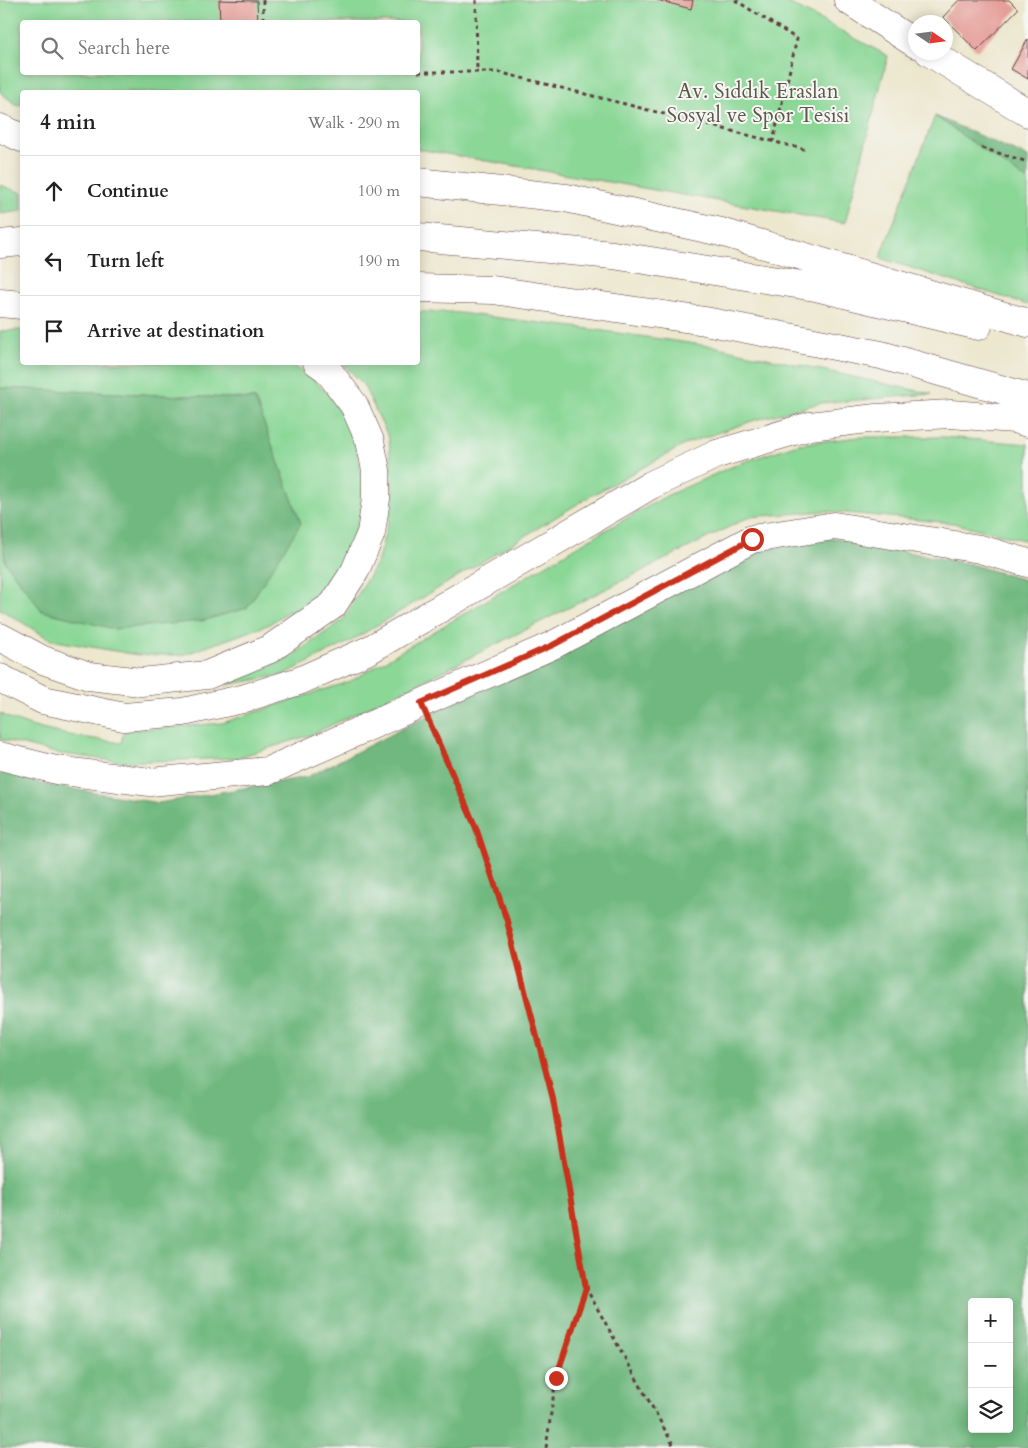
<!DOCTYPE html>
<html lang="en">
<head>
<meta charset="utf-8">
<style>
  body { margin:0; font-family:Cardo,serif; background:#f2f2f2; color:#222 }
  .controls { position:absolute; right:15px; bottom:15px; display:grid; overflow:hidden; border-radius:5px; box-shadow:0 2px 12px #0003 }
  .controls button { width:45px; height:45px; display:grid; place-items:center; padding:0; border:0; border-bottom:1px solid #e0e0e0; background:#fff; color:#222; font:25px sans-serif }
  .compass { position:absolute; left:908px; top:15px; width:45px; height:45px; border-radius:50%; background:#fff; box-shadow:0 2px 12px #0003; rotate:103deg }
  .stop { position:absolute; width:15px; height:15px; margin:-11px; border:4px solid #c8321e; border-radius:50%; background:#fff }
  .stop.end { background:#c8321e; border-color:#fff; box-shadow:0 1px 5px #0008 }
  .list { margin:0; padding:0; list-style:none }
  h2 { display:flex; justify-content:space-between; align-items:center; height:65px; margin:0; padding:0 20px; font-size:21px }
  h2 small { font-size:16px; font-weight:400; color:#767676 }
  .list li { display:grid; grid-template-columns:32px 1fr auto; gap:15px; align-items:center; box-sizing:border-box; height:70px; padding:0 20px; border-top:1px solid #e0e0e0 }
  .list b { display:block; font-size:19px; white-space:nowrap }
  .list em { font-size:16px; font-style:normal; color:#767676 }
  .icon { flex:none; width:28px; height:28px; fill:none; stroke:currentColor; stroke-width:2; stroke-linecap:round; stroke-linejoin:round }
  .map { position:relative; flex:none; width:1028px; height:1448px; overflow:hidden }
  .search { position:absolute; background:#fff; box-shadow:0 2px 12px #0003; left:20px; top:20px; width:400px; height:55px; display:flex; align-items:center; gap:12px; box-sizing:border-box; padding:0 18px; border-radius:5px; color:#767676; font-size:19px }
  .panel { position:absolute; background:#fff; box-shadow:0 2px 12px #0003; left:20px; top:90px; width:400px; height:275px; border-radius:5px }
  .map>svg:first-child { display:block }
</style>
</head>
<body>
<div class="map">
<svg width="1028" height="1448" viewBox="0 0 1028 1448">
  <rect width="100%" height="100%" fill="#f6f6f2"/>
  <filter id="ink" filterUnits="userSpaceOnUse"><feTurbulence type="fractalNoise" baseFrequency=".02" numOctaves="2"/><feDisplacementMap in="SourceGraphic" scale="10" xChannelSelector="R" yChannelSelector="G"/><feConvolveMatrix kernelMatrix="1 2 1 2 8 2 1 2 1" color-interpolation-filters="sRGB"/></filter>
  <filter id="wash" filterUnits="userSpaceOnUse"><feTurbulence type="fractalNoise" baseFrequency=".0096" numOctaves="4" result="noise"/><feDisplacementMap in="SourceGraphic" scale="20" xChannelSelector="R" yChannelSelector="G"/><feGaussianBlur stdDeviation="1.12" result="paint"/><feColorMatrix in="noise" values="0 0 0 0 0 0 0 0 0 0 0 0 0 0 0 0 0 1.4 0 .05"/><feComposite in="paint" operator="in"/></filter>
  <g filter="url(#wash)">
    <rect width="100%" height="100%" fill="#ece7cd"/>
    <path fill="#8ad796" stroke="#6a7b60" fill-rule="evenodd" d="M0 0H783L888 56 845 223 418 149V92H22V105L15 104 0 92ZM22 22H418V72H22Z
      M935 116 1028 181V305L880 258Z
      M0 185 22 193V211L0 214Z
      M418 312H451L582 328 717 347 932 394 820 403 755 420 688 443 594 494 351 641 283 675 226 685 292 656 343 620 378 560 393 503 389 438 363 384 342 363 418 362Z
      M22 330V362L288 363C338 387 366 448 362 503 359 535 341 573 321 597 314 605 302 611 294 618L289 611 268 625 183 655H138L51 640 0 609V514L5 562 255 399 0 388V331Z
      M860 437H944L1028 444V541L953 523 825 511 749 517 427 679 311 735 236 758 122 762 55 753 0 739V713C32 732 84 737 121 743L124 731 222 723 351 681 588 540 668 495 738 464 798 444Z"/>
    <path fill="#6fb87f" stroke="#5c6c55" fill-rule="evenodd" d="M935 116 1028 157V181Z
      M0 388 255 399 301 523 247 608 202 621 114 629 42 611 5 562 0 514Z
      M834 538 970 564 1028 581V1448H0V768L41 784 159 803 307 777 753 551ZM972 1302H1009V1429H972Z"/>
    <g id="blocks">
      <path fill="#e69e98" d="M219 0 257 1 258 22H220Z
        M657 0H693L691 9Z
        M959 0H1009L1018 9 977 51 943 17Z
        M1028 39V79L1011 69Z"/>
    </g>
  </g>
  <g filter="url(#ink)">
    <use href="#blocks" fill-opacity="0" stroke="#623d43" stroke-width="1"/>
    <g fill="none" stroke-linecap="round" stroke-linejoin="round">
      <defs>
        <path id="minor" d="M848 0 916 44
          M929 52 1028 113
          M0 756 56 770 150 782 268 771 553 645 752 539 834 526 980 549 1028 563"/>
        <path id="highway" d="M0 128 22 138
          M418 182 566 198 721 232 1028 323
          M418 237 613 255 815 287 978 326
          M0 244 22 242
          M418 288 493 290 705 321 881 355 1028 397
          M0 303 22 305
          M0 637 43 660 89 676 141 682 207 675 270 649 333 605 355 571 371 533 376 499V470L370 441 354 405 327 369 317 362
          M0 678 43 700 124 717 183 712 242 699 299 681 369 650 651 485 717 454 810 426 876 418 951 414 1014 419 1028 423"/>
      </defs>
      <use href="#minor" stroke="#623d43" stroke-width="29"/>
      <use href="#highway" stroke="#623d43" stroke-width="29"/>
      <path stroke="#623d43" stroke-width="3" stroke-dasharray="4 4" stroke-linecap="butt" d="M263 0V22
        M476 0 477 72
        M735 0 797 39 773 141
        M418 72H498L807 150
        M982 148 1028 162
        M431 726 476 828 507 921 553 1099 586 1288 675 1448
        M546 1448 556 1378 586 1288"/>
      <use href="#minor" stroke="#fff" stroke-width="28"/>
      <use href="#highway" stroke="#fff" stroke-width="28"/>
    </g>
  </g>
  <g fill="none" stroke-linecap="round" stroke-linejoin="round" filter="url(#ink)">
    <path stroke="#c8321e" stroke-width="6" d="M556 1378 586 1288 553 1099 507 921 476 828 421 703 553 645 752 539"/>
  </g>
  <g text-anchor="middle" stroke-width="4" stroke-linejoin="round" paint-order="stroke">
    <g font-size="21" fill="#5d564b" stroke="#f6f6f2">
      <text x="758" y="98">Av. Sıddık Eraslan<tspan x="758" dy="24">Sosyal ve Spor Tesisi</tspan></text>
    </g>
  </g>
</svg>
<div class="controls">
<button>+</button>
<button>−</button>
<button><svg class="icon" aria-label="layers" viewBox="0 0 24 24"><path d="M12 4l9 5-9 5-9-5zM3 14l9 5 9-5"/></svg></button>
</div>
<svg class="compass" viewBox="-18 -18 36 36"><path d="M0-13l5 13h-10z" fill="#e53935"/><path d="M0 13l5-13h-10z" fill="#767676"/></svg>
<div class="stop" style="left:752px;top:539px"></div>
<div class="stop end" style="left:556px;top:1378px"></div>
<div class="search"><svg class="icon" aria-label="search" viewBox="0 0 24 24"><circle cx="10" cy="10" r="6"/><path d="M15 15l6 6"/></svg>Search here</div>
<section class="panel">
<h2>4 min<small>Walk · 290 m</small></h2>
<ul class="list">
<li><svg class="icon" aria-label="ahead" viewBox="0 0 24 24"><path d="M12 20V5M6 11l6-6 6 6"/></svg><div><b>Continue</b></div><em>100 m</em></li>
<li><svg class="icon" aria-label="left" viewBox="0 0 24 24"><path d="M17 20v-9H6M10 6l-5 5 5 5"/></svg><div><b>Turn left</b></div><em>190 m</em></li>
<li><svg class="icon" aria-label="arrive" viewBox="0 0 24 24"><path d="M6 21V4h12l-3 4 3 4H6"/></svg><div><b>Arrive at destination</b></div></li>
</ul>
</section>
</div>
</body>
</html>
